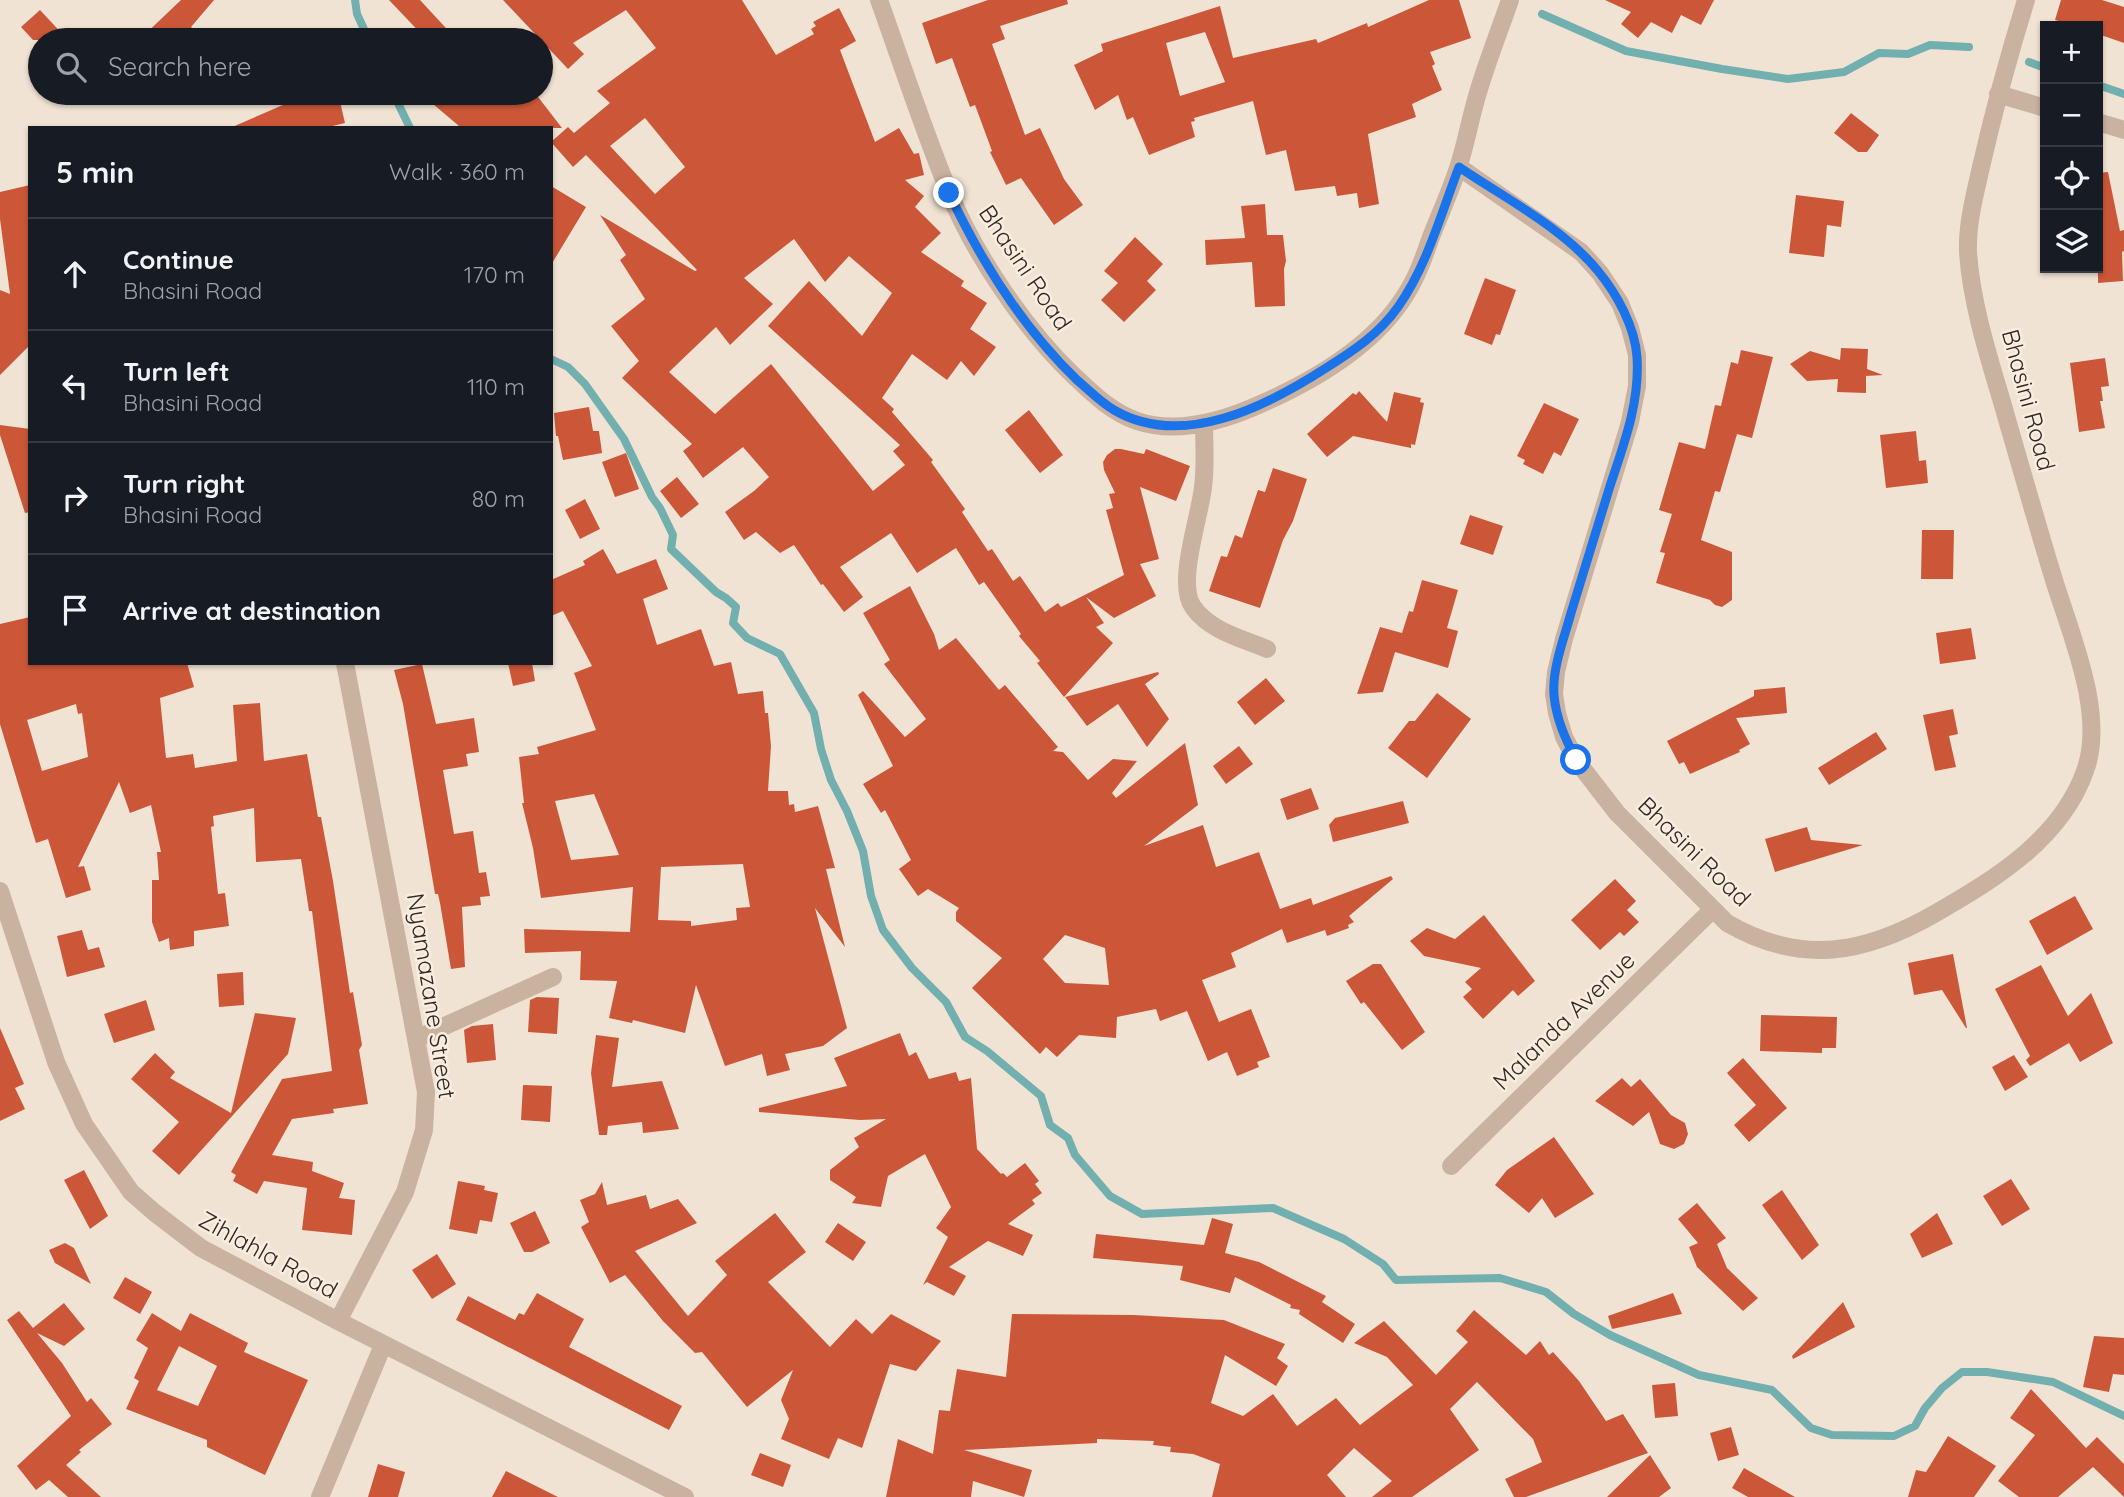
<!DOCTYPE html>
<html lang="en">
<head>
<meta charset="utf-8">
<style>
  body { margin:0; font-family:Quicksand,sans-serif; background:#20242c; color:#f1f3f6 }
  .controls { position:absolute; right:21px; top:21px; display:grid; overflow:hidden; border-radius:0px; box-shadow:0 2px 5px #0004 }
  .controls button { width:63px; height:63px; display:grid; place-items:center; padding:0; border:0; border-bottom:2px solid #363941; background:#171b24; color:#f1f3f6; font:35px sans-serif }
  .stop { position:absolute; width:21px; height:21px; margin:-16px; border:5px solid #1a73e8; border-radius:50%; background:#fff }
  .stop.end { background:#1a73e8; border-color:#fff; box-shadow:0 2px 7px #0008 }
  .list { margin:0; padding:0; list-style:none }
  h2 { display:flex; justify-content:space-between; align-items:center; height:91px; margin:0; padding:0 28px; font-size:30px }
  h2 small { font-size:23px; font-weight:400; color:#9ea1a6 }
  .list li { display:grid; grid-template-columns:46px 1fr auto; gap:21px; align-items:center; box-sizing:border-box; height:112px; padding:0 28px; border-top:2px solid #363941 }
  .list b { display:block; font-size:26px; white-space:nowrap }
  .list p { margin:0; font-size:23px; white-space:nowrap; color:#9ea1a6 }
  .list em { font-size:23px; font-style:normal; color:#9ea1a6 }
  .icon { flex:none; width:38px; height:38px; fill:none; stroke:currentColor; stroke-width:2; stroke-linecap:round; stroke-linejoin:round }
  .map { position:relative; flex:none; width:2124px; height:1497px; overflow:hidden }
  .search { position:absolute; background:#171b24; box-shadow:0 2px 5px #0004; left:28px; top:28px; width:525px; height:77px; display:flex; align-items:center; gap:18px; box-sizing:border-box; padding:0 24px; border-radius:38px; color:#9ea1a6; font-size:26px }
  .panel { position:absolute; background:#171b24; box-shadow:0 2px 5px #0004; left:28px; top:126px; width:525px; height:539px; border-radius:0px }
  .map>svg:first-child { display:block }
</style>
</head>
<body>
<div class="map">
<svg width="2124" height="1497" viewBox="0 0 2124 1497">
  <rect width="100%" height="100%" fill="#f1e3d4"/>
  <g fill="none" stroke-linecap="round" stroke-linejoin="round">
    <path stroke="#72afaf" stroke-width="8" d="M355 0 357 14 369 40
      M1542 14 1626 51 1722 69 1788 79 1844 72 1879 53 1908 54 1930 45 1969 47
      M2029 62 2045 68
      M2098 85 2124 94
      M393 93 410 128
      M551 359 568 367 585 384 624 439 652 497 660 508 673 535 671 549 716 592 726 598 736 607 733 623 747 638 780 654 814 713 821 749 831 780 847 811 863 851 871 896 883 930 912 968 946 1002 965 1037 987 1051 1041 1096 1050 1125 1068 1138 1075 1155 1110 1196 1142 1214 1273 1208 1344 1239 1383 1264 1396 1280 1500 1278 1546 1292 1574 1314 1610 1335 1699 1375 1772 1390 1811 1428 1832 1435 1894 1436 1915 1426 1925 1408 1942 1388 1962 1372H1987L2053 1382 2124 1416"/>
  </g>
  <path fill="#cc5738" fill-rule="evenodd" d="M181 0H214L191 27 209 40H139Z
    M389 0H420L457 40H427Z
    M503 0H742L776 55 814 34 811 29 816 26 813 22 839 8 856 41 840 50 875 142 899 128 914 154 919 153 924 175 905 180 924 196 915 207 941 233 921 252 964 281 961 286 987 303 970 329 996 347 974 376 961 361 947 380 912 354 882 398 894 409 892 412 933 460 931 462 965 509 962 512 988 551 992 549 1013 581 1020 576 1045 612 1058 603 1061 607 1124 575 1106 510 1113 508 1109 494 1115 493 1104 470 1103 462 1107 455 1115 449H1121L1144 454 1146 449 1190 466 1176 501 1140 487 1159 559 1140 564 1156 596 1114 618 1086 597 1104 623 1096 627 1113 643 1064 697 1037 663 1040 661 1019 636 1021 634 984 582 979 585 956 548 917 573 891 533 840 567 863 597 844 612 823 584 821 585 794 545 780 553 756 532 744 540 725 512 754 491 769 477 743 447 703 478 683 451 692 444 622 378 639 361 611 326 645 299 620 260 626 255 600 215 695 271 697 270 586 155 573 167 551 142 568 127 574 133 610 103 597 91 656 48 626 10 573 43 584 54 568 69ZM645 118 685 167 655 194 610 146ZM794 239 825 282 849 256 892 293 862 336 809 281 768 326 900 445 893 451 905 465 873 491 771 364 715 414 669 372 716 327 730 345 773 304 744 278Z
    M988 0H1067L1068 4 1000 26 1005 39 992 44 1025 135 1040 128 1064 179 1083 205 1054 225 1021 178 1006 185 990 152 992 151 975 105 970 107 952 58 936 64 922 23Z
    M1429 0H1459L1471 38 1430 52 1435 64 1432 66 1442 90 1412 104 1416 117 1368 134 1379 204 1359 208 1357 193 1337 196 1335 186 1295 191 1286 150 1266 155 1253 101 1194 118 1195 121 1191 122 1195 137 1149 155 1133 117 1127 120 1118 95 1095 110 1074 65 1103 51 1101 44 1220 6 1233 58 1316 39 1318 43 1367 23 1368 27ZM1205 32 1225 82 1180 96 1166 43Z
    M1605 0H1714L1701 25 1681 15 1672 33 1651 22 1638 38 1621 24 1631 12Z
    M2061 0H2102L2124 7V43L2098 34V26H2077L2055 20Z
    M40 10 68 40H33L21 27Z
    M328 93H338L345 123 324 128H230L292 101Z
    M420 93H468L483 105 496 93H535L562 128H458L459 126Z
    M1851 113 1879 135 1867 152H1858L1834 133Z
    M2108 172 2120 231 2124 230V251L2122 252 2123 281 2098 283V173Z
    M30 185V345L0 375V290L10 294 0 219V192Z
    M551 186 586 207 551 265Z
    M1796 195 1844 201 1841 227 1827 225 1824 257 1789 253Z
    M1265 204 1267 235H1283L1286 261 1284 269 1285 306 1255 307 1252 262 1206 265 1205 240 1245 238 1241 206Z
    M1135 237 1163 264 1147 281 1156 290 1124 322 1101 300 1118 283 1104 271Z
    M1485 278 1516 290 1500 335 1496 334 1492 345 1464 334Z
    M1841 348 1868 349 1867 369 1883 375 1866 376V393L1837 392 1838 379 1807 381 1790 364 1810 351 1840 360Z
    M1741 350 1773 357 1752 438 1737 434 1720 492 1715 491 1701 540 1732 552V600L1722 607 1715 605 1710 600 1656 583 1665 553 1660 552 1672 514 1659 510 1679 442 1705 449 1715 405 1721 406 1731 362 1738 364Z
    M2105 358 2109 386 2101 387 2103 401H2100L2105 428 2079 432 2070 363Z
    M1359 391 1387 422 1394 392 1421 398 1420 402 1424 403 1415 445 1411 444V448L1353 436 1327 457 1307 434 1353 393 1356 395Z
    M1544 403 1579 419 1561 456 1554 452 1543 474 1523 464 1525 460 1517 456Z
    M589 407 593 431H599L602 453 563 460 558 436H556L554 413Z
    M1029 410 1063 455 1040 473 1005 430Z
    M0 425 30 429V512L25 513 0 435Z
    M1916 431 1919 461 1926 460 1928 483 1886 488 1880 435Z
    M626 453 639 489 615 497 602 462Z
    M1273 468 1307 479 1293 521 1283 540 1260 608 1209 591 1221 556 1227 557 1235 535 1242 538 1258 490 1265 492Z
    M677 477 699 504 681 518 660 491Z
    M585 499 600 529 580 539 565 510Z
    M1470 515 1503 526 1493 555 1460 544Z
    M1922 530H1954L1953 579H1921Z
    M603 549 617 574 656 559 668 589 643 599 657 645 701 629 714 666 731 662 738 694 763 691 765 713H768L771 746 768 791H788L789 805 794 804 795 812 818 806 835 868 826 869 845 947 815 908 847 1028 823 1046 785 1054 790 1070 767 1076 762 1054 725 1066 696 985 685 1033 633 1020 632 1023 609 1018 617 981 580 980 581 951 525 953 524 929 630 932 633 887 541 898 533 848 522 803H524L519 757 539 754 537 747 596 730 574 673 592 666 563 611 551 616V580L585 565 583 561ZM594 794 619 855 571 860 555 801ZM743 864 750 907 736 908 737 920 691 926V921L658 920 661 867Z
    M1422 580 1458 590 1447 628 1458 631 1448 668 1395 652 1383 692 1357 694 1380 627 1402 633 1409 611 1413 612Z
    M910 586 934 634 939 650 956 638 999 690 1005 685 1058 747 1053 751 1063 752 1088 780 1113 759 1137 761 1112 793 1116 798 1185 743 1198 805 1144 846 1203 825 1216 867 1259 852 1280 909 1311 898 1313 905 1391 876 1393 879 1349 916 1354 922 1348 925 1349 928 1327 936 1325 930 1287 943 1282 929 1231 953 1236 967 1202 980 1219 1022 1251 1009 1270 1057 1257 1062 1259 1067 1237 1076 1227 1052 1208 1061 1187 1011 1160 1021 1156 1009 1117 1017 1116 1038 1079 1035 1057 1057 1046 1047 1040 1054 972 988 1002 958 956 921V912L959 908 928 889 918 896 899 869 911 860 885 810 881 813 863 784 893 766 858 695 863 691 905 737 926 719 884 664 890 660 863 613ZM1065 935 1105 948 1109 985 1065 983 1043 959Z
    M30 617V663H187L194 687 160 698 166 758 193 754 195 768 237 761 233 705 260 703 264 761 307 754 318 817H321L333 881 350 993 353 992 362 1045 359 1050 368 1104 333 1109 334 1113 292 1119 272 1155 313 1162 312 1171 344 1183 339 1198 355 1200 352 1235 302 1230 307 1188 264 1181 257 1194 233 1181 236 1175 231 1172 282 1079 332 1071 312 911H309L301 859 256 862 254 808 213 816 214 826 211 827 218 894 225 893 229 926 194 931V946L170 950 169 938 159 942 152 922V880H159L157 852H161L151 805 130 813 119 782 78 867 84 866 91 890 66 898 48 839 36 843 0 724V624ZM76 704 78 714 82 713 88 757 42 771 27 720Z
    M1971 628 1976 659 1940 664 1936 633Z
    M508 663H532L535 681 513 686Z
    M422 664 436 724 474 718 479 752 466 754 468 766 443 770 454 834 473 831 479 873 486 872 490 896 480 897 481 905 462 907 465 967 451 969 440 903 438 894H435L403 704 394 670Z
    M1158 672 1159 674 1145 684 1169 719 1147 747 1118 704 1087 726 1065 697Z
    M1266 678 1285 701 1255 725 1237 702Z
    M1785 687 1787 713 1736 718 1750 744 1739 750 1740 752 1690 774 1684 762 1679 764 1667 741 1754 696V690Z
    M1437 693 1471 719 1427 778 1388 748 1409 721H1415Z
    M1953 709 1958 734 1949 736 1956 767 1935 771 1923 715Z
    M1876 732 1887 749 1829 785 1818 768Z
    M1239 746 1253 764 1226 784 1213 766Z
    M1311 788 1319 809 1287 820 1280 799Z
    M1403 801 1409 823 1333 842 1329 825 1335 818Z
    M1807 827 1811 840 1863 845 1775 872 1765 839Z
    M1615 879 1636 901 1627 910 1639 922 1624 936 1620 932 1600 950 1571 920Z
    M2075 896 2093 929 2047 955 2029 921Z
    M1484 915 1535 981 1518 996 1513 990 1483 1019 1463 997 1472 989 1465 982 1481 968 1424 956 1410 941 1427 928 1455 939Z
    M82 930 88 950 99 947 105 967 67 977 57 936Z
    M1953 954 1967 1028H1966L1942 990 1914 995 1908 963Z
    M1373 964H1381L1425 1032 1402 1050 1364 1002 1361 1004 1346 981Z
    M2041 965 2068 1016 2091 993 2113 1043 2080 1062 2069 1043 2030 1066 2026 1060 2030 1056 1995 989Z
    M243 972 244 1005 219 1007 217 974Z
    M537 997 559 998 557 1034 528 1032 530 1000Z
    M146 1000 155 1030 114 1043 104 1014Z
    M255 1013 296 1018 288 1054 179 1175 152 1151 179 1122 131 1079 155 1053 175 1072 170 1078 231 1113Z
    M1761 1015 1837 1017 1836 1048H1822V1053L1760 1051Z
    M493 1024 496 1060 467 1063 464 1030 472 1026Z
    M0 1028 24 1084 15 1088 25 1109 0 1121Z
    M900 1033 909 1056 916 1052 929 1079 956 1072 959 1081 971 1078 977 1149 1001 1174 1003 1173 1007 1177 1025 1163 1039 1181 1035 1184 1042 1193 1032 1200 1035 1204 1008 1224 1033 1235 1023 1256 988 1241 949 1267 966 1276 954 1296 927 1282 923 1285 948 1237 936 1228 951 1207 925 1154 888 1176 881 1207 852 1203 856 1197 830 1180V1170L859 1147 854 1138 886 1119 860 1120 759 1112V1108L847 1086 834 1058Z
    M596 1035 619 1038 612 1087 662 1081 679 1129 643 1133 642 1122 608 1126 607 1135H599L591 1073Z
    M2014 1055 2028 1077 2005 1091 1992 1067Z
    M1743 1058 1787 1108 1749 1142 1734 1125 1756 1105 1727 1073Z
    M1622 1078 1631 1087 1640 1079 1671 1115 1685 1123 1688 1134 1684 1144 1674 1149 1660 1144 1649 1112 1633 1126 1595 1101Z
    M523 1085 552 1086 550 1122 521 1120Z
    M1554 1137 1594 1194 1555 1218 1542 1198 1529 1213 1495 1185 1507 1170Z
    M84 1170 108 1216 90 1229 64 1180Z
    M2011 1179 2030 1209 2002 1226 1983 1196Z
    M458 1181 485 1186 484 1190 498 1193 492 1222 480 1220 477 1234 449 1229Z
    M602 1182 607 1205 646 1195 650 1209 678 1199 697 1223 635 1251 688 1316 727 1275 715 1261 775 1213 806 1252 768 1282 830 1347 856 1319 872 1334 891 1314 941 1341 916 1371 890 1364 862 1448 838 1438 829 1459 781 1439 789 1419 781 1400 793 1370 747 1407 702 1352 695 1353 663 1321 625 1275 610 1283 581 1227 589 1222 580 1200 595 1194Z
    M1782 1190 1819 1245 1802 1260 1762 1205Z
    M1697 1203 1726 1238 1717 1244 1727 1268 1758 1298 1743 1311 1697 1267 1689 1247 1698 1243 1678 1219Z
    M535 1211 550 1243 532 1252H524L510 1223Z
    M1937 1213 1953 1244 1922 1258 1910 1234Z
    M1212 1218 1233 1224 1225 1253 1259 1262 1326 1296 1322 1302 1355 1324 1343 1343 1299 1314 1300 1310 1290 1308 1291 1305 1235 1277 1230 1293 1180 1280 1183 1266 1093 1258 1096 1234 1204 1245Z
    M838 1223 866 1242 853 1261 825 1242Z
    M65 1243 74 1248 91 1284 55 1263 49 1250Z
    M437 1254 456 1284 432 1299 412 1270Z
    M125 1277 152 1292 140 1314 113 1298Z
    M537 1293 584 1319 569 1347 682 1406 669 1430 456 1320 468 1296 515 1320 519 1313 524 1315Z
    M1673 1293 1682 1314 1612 1329 1608 1316Z
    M1843 1302 1855 1327 1793 1359 1792 1356Z
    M64 1303 85 1329 64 1346 37 1333 62 1363 87 1402 91 1398 112 1424 79 1450 81 1452 66 1465 101 1497H68L49 1480 36 1490 17 1466 71 1416 7 1320 19 1311 33 1328Z
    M1474 1310 1526 1355 1540 1341 1549 1355 1553 1352 1579 1381 1606 1421 1623 1414 1648 1453 1526 1497H1514L1505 1479 1542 1462 1533 1439 1477 1382 1450 1409 1479 1450 1412 1497H1372L1392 1481 1354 1448 1327 1475 1346 1497H1212L1220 1464 1193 1454 1170 1452 1171 1447 1153 1445 1154 1441 1097 1439V1443L964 1450 1032 1470 1024 1497 973 1481 971 1497H886L898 1439 933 1454 939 1410 950 1411 957 1369 1006 1377 1012 1314 1134 1315 1224 1320 1285 1344 1277 1358 1288 1366 1276 1386 1225 1355 1211 1403 1243 1416 1273 1394 1297 1426 1336 1398 1360 1425 1413 1385 1387 1357 1354 1343 1384 1321 1436 1375 1468 1342 1456 1331Z
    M152 1313 181 1331 190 1313 248 1343 244 1352 308 1380 265 1475 207 1447V1440L126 1409 139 1381 134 1378 148 1348 136 1340ZM179 1346 217 1366 198 1406 157 1390Z
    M2094 1336 2124 1338V1375L2113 1374 2109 1392 2083 1387Z
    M1675 1383 1678 1416 1655 1418 1652 1385Z
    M2031 1389 2086 1448 2097 1437 2124 1464V1497L2093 1467 2058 1497H2019L1998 1481 2035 1435 2010 1418Z
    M1731 1427 1739 1455 1718 1461 1710 1433Z
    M1948 1436 1996 1466 1974 1497H1908L1916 1470 1926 1472Z
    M760 1453 791 1465 783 1487 751 1475Z
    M1650 1455 1671 1488 1659 1497H1607Z
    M378 1464 405 1472 398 1497H368Z
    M1744 1468 1795 1497H1748L1732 1488Z
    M506 1471 558 1497H492Z"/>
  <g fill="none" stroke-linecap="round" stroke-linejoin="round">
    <path stroke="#c9b2a0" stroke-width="18" d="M879 0C902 64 923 129 949 192 974 254 1025 329 1073 375 1092 393 1111 412 1137 421 1178 435 1226 420 1263 403 1317 379 1375 345 1406 294 1417 277 1424 257 1431 237 1440 214 1450 192 1458 168 1467 141 1471 113 1480 86 1489 57 1500 29 1510 0
      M1998 94 2045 108
      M2098 122 2124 130
      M1459 167 1581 252 1600 273 1620 303 1630 328 1637 355V386L1630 422 1564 639 1556 672 1554 694 1557 713 1564 737 1576 760 1617 813 1727 923C1801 966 1865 954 1936 913 1995 879 2061 839 2085 771 2106 715 2071 635 2054 580 2036 521 2019 461 2002 402 1988 355 1971 301 1968 252 1967 223 1975 194 1981 167 1994 110 2009 55 2026 0
      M1204 423C1204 444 1206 466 1203 487 1200 517 1176 583 1193 607 1210 631 1241 638 1267 649
      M0 891 56 1062 84 1124 131 1192 155 1213 201 1248 338 1321 685 1497
      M416 1039 553 977
      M1451 1166 1712 910
      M338 1321 405 1192 424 1130 426 1092 345 663
      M320 1497 383 1345"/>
  </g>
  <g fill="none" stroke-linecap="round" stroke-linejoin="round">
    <path stroke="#1a73e8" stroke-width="9" d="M949 193C981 261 1023 328 1077 380 1089 390 1100 402 1114 410 1182 450 1267 406 1326 368 1353 351 1379 334 1398 307 1427 266 1441 214 1459 167 1506 199 1562 227 1598 271 1617 294 1635 327 1637 357 1640 402 1624 444 1610 486 1597 528 1584 570 1571 613 1564 639 1552 668 1554 695 1556 719 1566 740 1576 760"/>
  </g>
  <g text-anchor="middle" stroke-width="5" stroke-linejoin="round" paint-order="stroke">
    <g font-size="24" fill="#332824" stroke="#f9ede0">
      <text transform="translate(1025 268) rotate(56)" y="8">Bhasini Road</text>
      <text transform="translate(2028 400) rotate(75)" y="8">Bhasini Road</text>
      <text transform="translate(1694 852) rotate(44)" y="8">Bhasini Road</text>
      <text transform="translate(431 996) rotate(81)" y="8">Nyamazane Street</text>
      <text transform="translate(1564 1021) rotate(-44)" y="8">Malanda Avenue</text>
      <text transform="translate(268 1255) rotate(29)" y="8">Zihlahla Road</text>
    </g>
  </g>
</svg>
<div class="controls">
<button>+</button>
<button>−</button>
<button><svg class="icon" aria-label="locate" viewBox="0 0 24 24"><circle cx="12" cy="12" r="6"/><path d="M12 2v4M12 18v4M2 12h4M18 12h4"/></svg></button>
<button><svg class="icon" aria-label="layers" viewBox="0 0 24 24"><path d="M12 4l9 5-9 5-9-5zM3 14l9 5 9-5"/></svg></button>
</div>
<div class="stop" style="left:1576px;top:760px"></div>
<div class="stop end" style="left:949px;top:193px"></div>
<div class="search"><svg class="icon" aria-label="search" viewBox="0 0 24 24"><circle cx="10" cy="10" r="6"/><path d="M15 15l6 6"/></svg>Search here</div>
<section class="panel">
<h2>5 min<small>Walk · 360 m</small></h2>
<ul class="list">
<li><svg class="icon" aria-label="ahead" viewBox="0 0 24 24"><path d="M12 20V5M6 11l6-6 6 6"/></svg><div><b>Continue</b><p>Bhasini Road</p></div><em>170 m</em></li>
<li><svg class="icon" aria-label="left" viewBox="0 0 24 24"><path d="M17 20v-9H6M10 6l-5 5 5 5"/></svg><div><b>Turn left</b><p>Bhasini Road</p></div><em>110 m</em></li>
<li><svg class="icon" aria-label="right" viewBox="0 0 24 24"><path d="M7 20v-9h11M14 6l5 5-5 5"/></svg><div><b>Turn right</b><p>Bhasini Road</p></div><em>80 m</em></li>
<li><svg class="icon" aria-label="arrive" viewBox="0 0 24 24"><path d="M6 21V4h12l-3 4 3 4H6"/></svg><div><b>Arrive at destination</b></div></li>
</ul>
</section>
</div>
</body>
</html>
